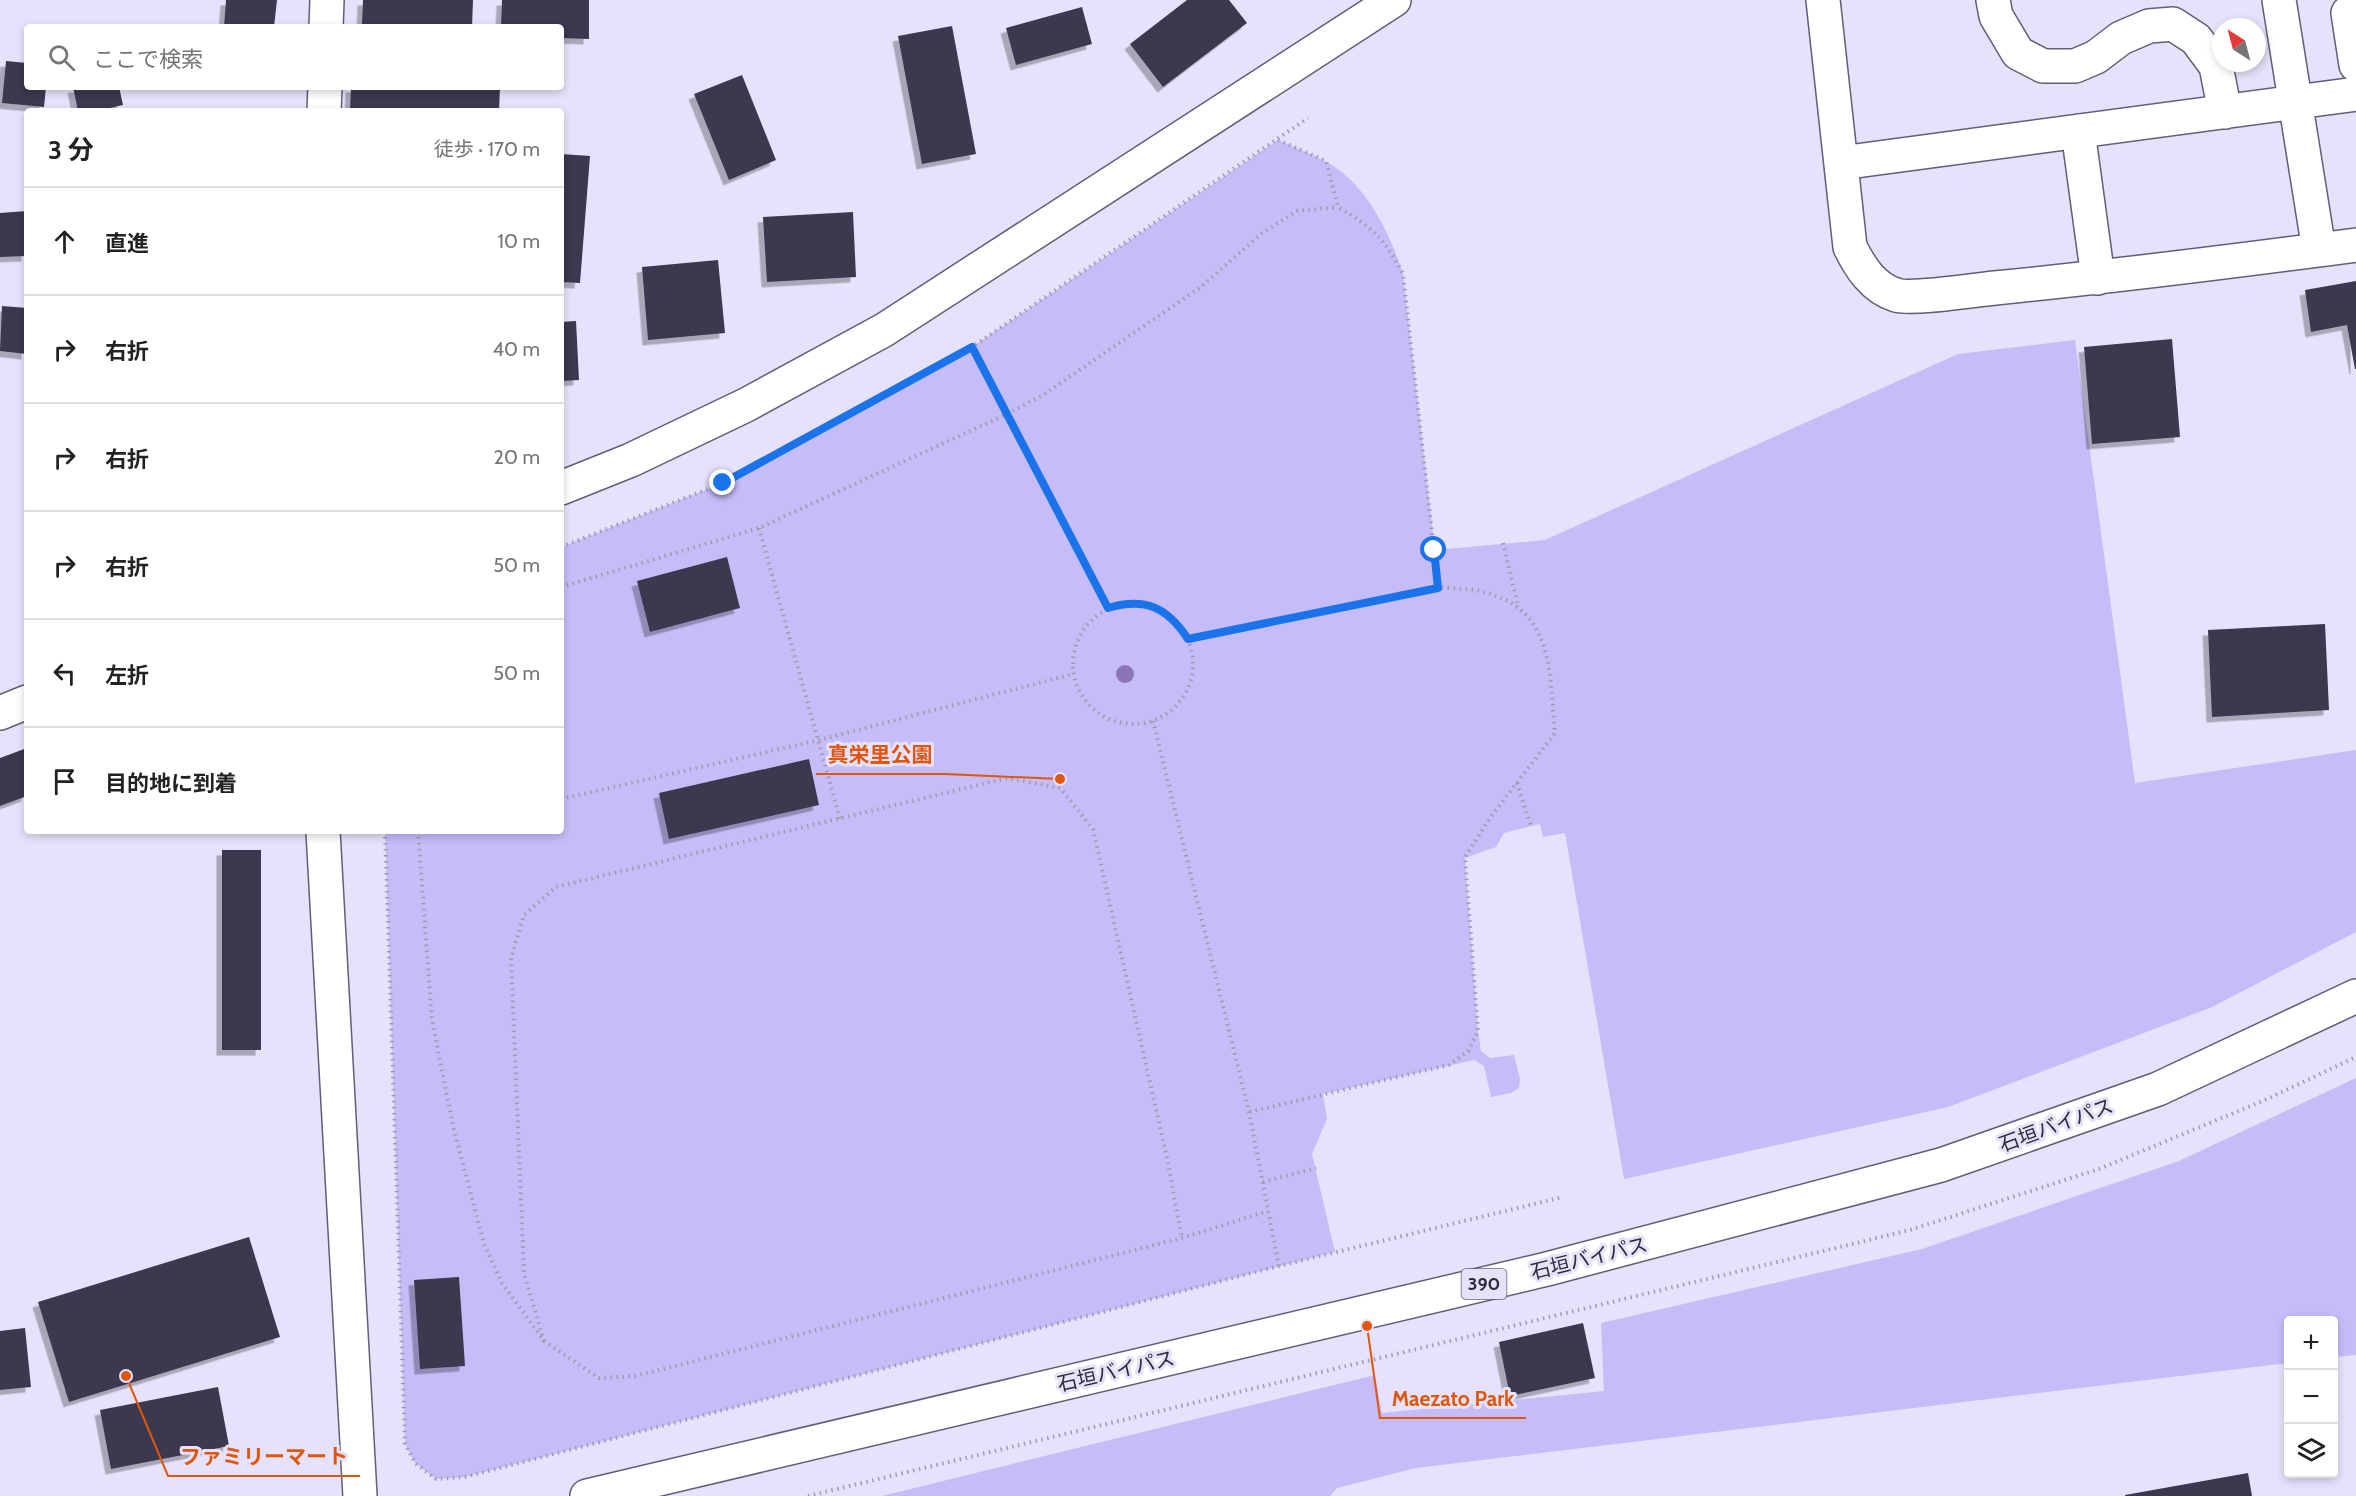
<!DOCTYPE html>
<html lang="ja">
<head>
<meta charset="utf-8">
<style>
  body { margin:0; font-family:Cabin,"Noto Sans JP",sans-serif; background:#f2f2f2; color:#222 }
  .controls { position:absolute; right:18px; bottom:18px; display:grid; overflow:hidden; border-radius:6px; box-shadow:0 3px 9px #0003 }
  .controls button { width:54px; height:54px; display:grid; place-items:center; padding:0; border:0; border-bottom:2px solid #e0e0e0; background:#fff; color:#222; font:30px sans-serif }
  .compass { position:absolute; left:2212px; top:18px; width:54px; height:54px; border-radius:50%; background:#fff; box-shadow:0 3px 9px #0003; rotate:324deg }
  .stop { position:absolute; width:18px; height:18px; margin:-14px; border:4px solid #1a73e8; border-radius:50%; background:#fff }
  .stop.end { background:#1a73e8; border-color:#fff; box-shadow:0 2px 6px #0008 }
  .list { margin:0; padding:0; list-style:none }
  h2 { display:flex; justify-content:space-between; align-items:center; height:78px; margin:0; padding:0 24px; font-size:26px }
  h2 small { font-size:20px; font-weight:400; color:#767676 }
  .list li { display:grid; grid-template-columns:39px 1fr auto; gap:18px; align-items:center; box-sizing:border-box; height:108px; padding:0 24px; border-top:2px solid #e0e0e0 }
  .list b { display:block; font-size:22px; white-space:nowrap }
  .list em { font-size:20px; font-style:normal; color:#767676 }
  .icon { flex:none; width:33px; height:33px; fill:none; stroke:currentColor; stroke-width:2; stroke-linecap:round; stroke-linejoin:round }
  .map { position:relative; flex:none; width:2356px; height:1496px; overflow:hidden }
  .search { position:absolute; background:#fff; box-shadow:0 3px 9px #0003; left:24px; top:24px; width:540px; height:66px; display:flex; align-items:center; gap:15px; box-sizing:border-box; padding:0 21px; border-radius:6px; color:#767676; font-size:22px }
  .panel { position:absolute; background:#fff; box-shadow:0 3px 9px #0003; left:24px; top:108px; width:540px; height:726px; border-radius:6px }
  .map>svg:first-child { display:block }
</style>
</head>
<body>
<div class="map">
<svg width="2356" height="1496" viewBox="0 0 2356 1496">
  <defs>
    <filter id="shadow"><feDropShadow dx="-5.5" dy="5.5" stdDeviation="0" flood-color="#0004"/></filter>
  </defs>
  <rect width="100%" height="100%" fill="#e6e2fb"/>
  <path fill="#c6bcf8" d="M1278 140C1293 147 1310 153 1325 161 1366 183 1389 231 1403 274L1435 550 1545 540 1958 354 2075 340 2135 783 2356 750V932L2210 1008 1948 1107 1624 1179 1565 833 1543 837 1540 824 1504 833 1496 847 1465 858 1478 1031 1481 1051 1490 1058 1514 1055 1520 1079 1519 1088 1511 1093 1491 1097 1484 1066 1474 1060 1323 1094 1327 1119 1312 1154 1335 1252 465 1477 436 1479 415 1463 405 1444 385 831H561V547L723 483 972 347Z
    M2356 1078V1355L2334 1357V1320H2288V1363L1416 1468 1337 1488 1330 1496H882L1375 1375 1382 1413 1604 1391 1601 1323 1922 1249 2179 1161Z"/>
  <path fill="#3b374f" filter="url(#shadow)" d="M226 0H277L274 27H224Z
    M363 0H473L472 27 362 24Z
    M502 0H589V39L561 38V27H501Z
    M1187 0H1229L1247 23 1163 87 1130 44Z
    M1082 7 1092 44 1016 65 1006 28Z
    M952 26 976 154 922 164 898 36Z
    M6 61 27 63V87H46L44 107 2 103Z
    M742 75 776 160 729 180 694 94Z
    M73 87H119L123 105 96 111H78Z
    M351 87H500L499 111H350Z
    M561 154 590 156 580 283 561 282Z
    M27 211V256L0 257V213Z
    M853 212 856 277 767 282 763 217Z
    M718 260 725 333 648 340 642 267Z
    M2356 281V369H2355L2347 325 2311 332 2305 290Z
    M2 306 27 308V354L0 351Z
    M576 321 579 380 561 381V322Z
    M2172 339 2180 437 2092 444 2084 347Z
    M727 557 740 608 650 632 637 581Z
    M2325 624 2329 710 2212 717 2208 630Z
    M27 748V796L0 806V758Z
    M809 759 819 805 669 839 659 793Z
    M222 850H261V1050H222Z
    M249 1237 280 1337 69 1402 38 1302Z
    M459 1277 465 1366 420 1369 414 1280Z
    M1583 1323 1595 1378 1510 1396 1499 1342Z
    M25 1328 31 1387 0 1390V1331Z
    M218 1387 229 1446 111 1469 100 1410Z
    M2248 1473 2252 1496H2125V1495Z"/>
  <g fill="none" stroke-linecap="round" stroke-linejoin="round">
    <defs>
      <path id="minor" d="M1823 0 1850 247C1860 267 1873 288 1896 295 1911 300 1975 290 1995 288 2116 276 2236 261 2356 245
        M1993 0 1996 16 2018 53 2043 66H2075L2096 57 2121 38 2149 26 2173 24 2196 39 2216 66 2225 112
        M2279 0 2319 250
        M2356 11 2348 13 2356 65
        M326 27 327 0
        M324 111 325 87
        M2078 131 2098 278
        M1841 163 2356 94
        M561 488 631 460 746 405 884 330 1394 0
        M0 713 27 702
        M323 831 360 1496"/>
      <path id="highway" d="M587 1496 1547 1269 1941 1165 2158 1089 2356 996"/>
    </defs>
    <use href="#minor" stroke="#625d78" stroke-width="36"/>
    <use href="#highway" stroke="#625d78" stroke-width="36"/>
    <path stroke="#9e9baf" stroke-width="4" stroke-dasharray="1.5 4.5" stroke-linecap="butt" d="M1278 140 1326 161 1338 207C1373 228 1384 238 1403 274L1438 587
      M972 347 1109 608
      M759 528 840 819
      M1503 543 1518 606
      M561 547 723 483 972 347 1308 118
      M561 587 759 528 1007 414 1043 395 1201 287 1262 233 1297 211 1338 207
      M1073 664a60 60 0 1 1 120 0a60 60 0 1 1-120 0Z
      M1189 639 1438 587C1452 589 1467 588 1480 591 1555 608 1549 671 1555 733L1490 818 1465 857 1478 1031 1468 1051 1449 1065 1249 1112
      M1153 721 1249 1112 1279 1266
      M1517 783 1531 826
      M561 799 819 740 1073 674
      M385 831 405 1444 415 1463 436 1479 465 1477 1279 1266 1563 1197
      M418 831 432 1020 453 1126 484 1244 502 1283 544 1341 599 1378 635 1376 1182 1238 1268 1211
      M1263 1182 1316 1168
      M544 1341 524 1274 511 958 524 915 556 887 1007 778 1060 788 1093 829 1167 1158 1182 1238
      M808 1496 1910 1230 2099 1169 2265 1100 2356 1057"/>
    <use href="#minor" stroke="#fff" stroke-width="33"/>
    <use href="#highway" stroke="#fff" stroke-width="33"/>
  </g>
  <circle fill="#8a76b7" cx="1125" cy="674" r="9"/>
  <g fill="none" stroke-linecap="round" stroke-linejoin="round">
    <path stroke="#1a73e8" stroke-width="8" d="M723 483 972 347 1108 608C1145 597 1167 607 1188 639L1438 588 1434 550"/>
  </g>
  <g text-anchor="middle" stroke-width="6" stroke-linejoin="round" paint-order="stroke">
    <rect fill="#e6e2fb" stroke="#646272" stroke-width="1.5" x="1461.5" y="1269" width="45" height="30" rx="4.5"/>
    <g font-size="18" font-weight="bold" fill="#2d2b37">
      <text x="1484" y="1290">390</text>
    </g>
    <g font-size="20" fill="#2d2b37" stroke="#e6e2fb">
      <text transform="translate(2056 1125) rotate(-20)" y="7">石垣バイパス</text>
      <text transform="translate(1589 1258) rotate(-14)" y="7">石垣バイパス</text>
      <text transform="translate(1116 1371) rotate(-13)" y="7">石垣バイパス</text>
    </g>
  </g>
  <path fill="none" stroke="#df570e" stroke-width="2" d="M1060 779L945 774H816M1367 1326L1380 1418H1526M126 1376L168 1476H360"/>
  <g fill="#df570e" stroke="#e6e2fb" stroke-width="2">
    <circle cx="1060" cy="779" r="6"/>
    <circle cx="1367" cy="1326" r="6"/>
    <circle cx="126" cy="1376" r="6"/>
  </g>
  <g font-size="21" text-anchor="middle" font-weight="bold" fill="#df570e" stroke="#e6e2fb" stroke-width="6" stroke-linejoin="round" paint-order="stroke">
    <text x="880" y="762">真栄里公園</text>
    <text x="1453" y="1406">Maezato Park</text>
    <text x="264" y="1464">ファミリーマート</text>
  </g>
</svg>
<div class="controls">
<button>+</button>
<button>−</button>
<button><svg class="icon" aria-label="layers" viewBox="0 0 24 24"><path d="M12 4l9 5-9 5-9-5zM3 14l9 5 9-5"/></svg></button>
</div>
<svg class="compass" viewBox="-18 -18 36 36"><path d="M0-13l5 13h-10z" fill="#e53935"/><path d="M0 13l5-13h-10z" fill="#767676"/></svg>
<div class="stop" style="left:1434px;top:550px"></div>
<div class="stop end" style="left:723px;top:483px"></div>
<div class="search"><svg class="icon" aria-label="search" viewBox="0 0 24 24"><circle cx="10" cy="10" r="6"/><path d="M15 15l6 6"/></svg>ここで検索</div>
<section class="panel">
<h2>3 分<small>徒歩 · 170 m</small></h2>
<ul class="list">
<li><svg class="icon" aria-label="ahead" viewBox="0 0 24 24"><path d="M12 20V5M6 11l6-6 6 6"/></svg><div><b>直進</b></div><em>10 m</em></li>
<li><svg class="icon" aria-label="right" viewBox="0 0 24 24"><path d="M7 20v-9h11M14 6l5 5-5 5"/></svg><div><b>右折</b></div><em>40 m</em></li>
<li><svg class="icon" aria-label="right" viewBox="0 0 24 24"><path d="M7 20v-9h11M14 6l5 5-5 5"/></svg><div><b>右折</b></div><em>20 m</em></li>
<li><svg class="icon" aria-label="right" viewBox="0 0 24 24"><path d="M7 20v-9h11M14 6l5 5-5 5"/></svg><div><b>右折</b></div><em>50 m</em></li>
<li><svg class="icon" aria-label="left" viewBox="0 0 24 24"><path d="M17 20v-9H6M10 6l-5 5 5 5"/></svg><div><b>左折</b></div><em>50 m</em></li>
<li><svg class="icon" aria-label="arrive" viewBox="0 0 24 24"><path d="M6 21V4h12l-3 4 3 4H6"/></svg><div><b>目的地に到着</b></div></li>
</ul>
</section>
</div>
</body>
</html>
